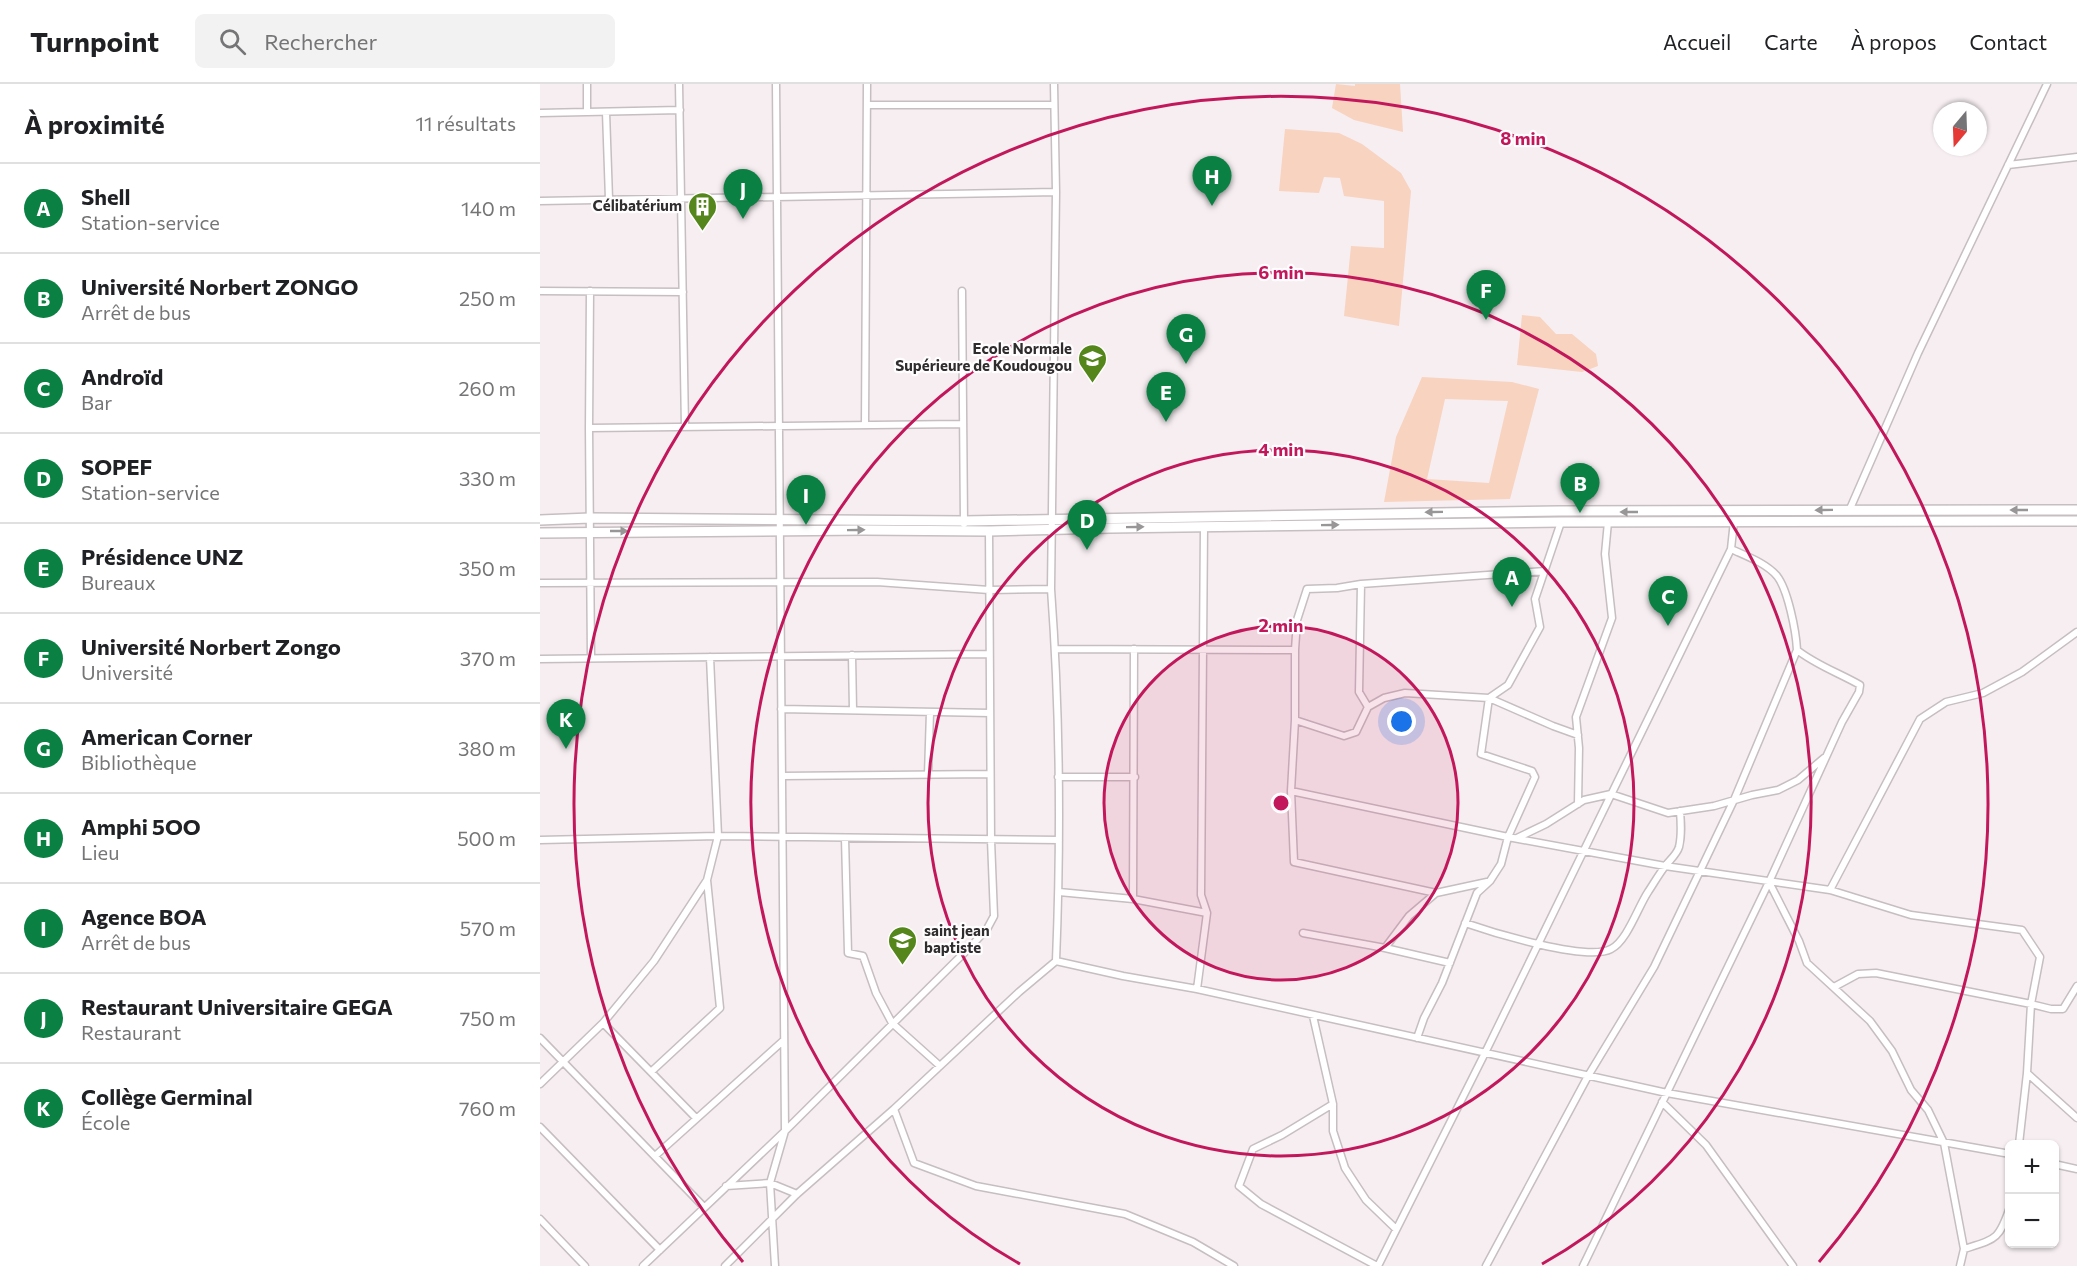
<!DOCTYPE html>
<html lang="fr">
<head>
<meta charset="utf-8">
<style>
  body { margin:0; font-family:Commissioner,sans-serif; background:#f2f2f2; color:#202124 }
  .controls { position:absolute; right:18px; bottom:18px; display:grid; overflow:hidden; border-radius:9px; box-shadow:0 2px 4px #0004 }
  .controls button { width:54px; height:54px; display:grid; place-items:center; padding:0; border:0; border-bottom:2px solid #e0e0e0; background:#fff; color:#202124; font:30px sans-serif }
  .compass { position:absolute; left:1393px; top:18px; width:54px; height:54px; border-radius:50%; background:#fff; box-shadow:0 2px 4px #0004; rotate:199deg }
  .you { position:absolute; left:862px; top:638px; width:21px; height:21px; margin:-15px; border:4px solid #fff; border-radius:50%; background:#1a73e8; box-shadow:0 0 0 9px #1a73e833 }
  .badge { display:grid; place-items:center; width:39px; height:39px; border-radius:50%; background:#0b8043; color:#fff; font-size:20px; font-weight:700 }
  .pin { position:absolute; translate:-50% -50px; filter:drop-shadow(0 2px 3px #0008) }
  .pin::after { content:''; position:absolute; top:32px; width:21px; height:18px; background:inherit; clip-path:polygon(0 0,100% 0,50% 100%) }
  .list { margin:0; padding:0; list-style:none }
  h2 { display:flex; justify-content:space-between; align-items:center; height:78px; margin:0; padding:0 24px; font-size:26px }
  h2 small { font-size:20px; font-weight:400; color:#757577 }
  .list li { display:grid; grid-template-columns:39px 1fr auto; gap:18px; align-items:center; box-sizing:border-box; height:90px; padding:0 24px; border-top:2px solid #e0e0e0 }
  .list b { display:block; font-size:22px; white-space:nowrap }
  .list p { margin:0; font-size:20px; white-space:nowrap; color:#757577 }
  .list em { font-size:20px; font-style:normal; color:#757577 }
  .icon { flex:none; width:33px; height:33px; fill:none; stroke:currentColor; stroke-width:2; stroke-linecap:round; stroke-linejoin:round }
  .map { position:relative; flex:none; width:1537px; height:1182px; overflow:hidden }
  header { display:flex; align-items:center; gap:36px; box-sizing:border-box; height:84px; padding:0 30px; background:#fff; border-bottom:2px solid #e0e0e0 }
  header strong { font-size:28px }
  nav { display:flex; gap:33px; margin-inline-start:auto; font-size:21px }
  .search { width:420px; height:54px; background:#f2f2f2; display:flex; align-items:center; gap:15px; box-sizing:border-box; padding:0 21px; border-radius:9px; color:#757577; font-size:22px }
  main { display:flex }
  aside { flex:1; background:#fff }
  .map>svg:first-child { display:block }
</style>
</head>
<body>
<header>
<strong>Turnpoint</strong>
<div class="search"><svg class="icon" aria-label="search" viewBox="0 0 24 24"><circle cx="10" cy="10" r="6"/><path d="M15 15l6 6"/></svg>Rechercher</div>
<nav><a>Accueil</a><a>Carte</a><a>À propos</a><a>Contact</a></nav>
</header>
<main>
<aside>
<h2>À proximité<small>11 résultats</small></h2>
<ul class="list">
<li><span class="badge">A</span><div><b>Shell</b><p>Station-service</p></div><em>140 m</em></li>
<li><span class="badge">B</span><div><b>Université Norbert ZONGO</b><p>Arrêt de bus</p></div><em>250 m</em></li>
<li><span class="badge">C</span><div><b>Androïd</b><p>Bar</p></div><em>260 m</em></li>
<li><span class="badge">D</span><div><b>SOPEF</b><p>Station-service</p></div><em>330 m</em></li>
<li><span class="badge">E</span><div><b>Présidence UNZ</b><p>Bureaux</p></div><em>350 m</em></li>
<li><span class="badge">F</span><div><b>Université Norbert Zongo</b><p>Université</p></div><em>370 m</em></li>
<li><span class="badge">G</span><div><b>American Corner</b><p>Bibliothèque</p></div><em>380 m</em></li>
<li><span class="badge">H</span><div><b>Amphi 5OO</b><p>Lieu</p></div><em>500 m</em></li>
<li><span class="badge">I</span><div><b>Agence BOA</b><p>Arrêt de bus</p></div><em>570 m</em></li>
<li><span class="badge">J</span><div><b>Restaurant Universitaire GEGA</b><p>Restaurant</p></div><em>750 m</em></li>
<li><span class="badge">K</span><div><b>Collège Germinal</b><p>École</p></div><em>760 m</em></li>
</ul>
</aside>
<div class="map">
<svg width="1537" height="1182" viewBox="0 0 1537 1182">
  <rect width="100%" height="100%" fill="#f6eef1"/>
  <path fill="#f8d3c0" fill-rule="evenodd" d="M796 0 815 2V0H860L863 48 814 36 792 24Z
    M745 45 799 49 822 60 861 89 871 107 859 242 804 232 811 162 844 164V117L804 112 800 94 784 93 779 109 739 107Z
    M982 231 1000 233 1016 250H1032L1056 270 1058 282 1042 288 977 281Z
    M882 293 972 298 999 305 970 415 844 418 856 353ZM905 315 968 317 949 399 887 395Z"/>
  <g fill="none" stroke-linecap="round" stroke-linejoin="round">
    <defs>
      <path id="minor" d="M47 0V28
        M139 0 145 343
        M327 21H514
        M66 28 69 115
        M0 29 140 26
        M1468 81 1537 73
        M0 117 516 108
        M0 207 143 208
        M50 207 49 344 51 574
        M422 207 424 440
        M325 341 327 0
        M49 344 422 340
        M1309 427 1378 269 1507 0
        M0 499 337 498 449 506 511 505
        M821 500 797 504 767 505 757 536 755 566V636L751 707 754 778 896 809
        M515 565 755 566
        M312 571 313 626
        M0 575 449 570
        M828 623 819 608 821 500 1005 487
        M241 625 450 629
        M755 636 804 652 816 648 828 623 844 614 865 609 949 614 1013 642 1038 651
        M388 691 390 628
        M242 692 450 690
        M518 693H595
        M751 707 968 753 1125 782 1290 806 1371 831 1482 846 1500 873 1491 920 1487 989 1537 1034
        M1038 720 1039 664 1036 633 1072 534 1065 470 1068 438
        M305 754 308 869 323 872 336 909 352 939 400 982
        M977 754 1006 740 1044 716 1071 710 1128 729 1174 722 1212 711 1238 706 1258 696 1284 674
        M0 756 178 752 519 756
        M1229 798 1259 857 1267 879 1330 937 1352 967 1371 1006 1388 1026 1404 1059 1424 1165 1420 1182
        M1290 806 1380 635 1406 618 1443 609 1482 588 1537 548
        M519 808 593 815 667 829 661 811 664 442
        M593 815 594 565
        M925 839C951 848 1047 878 1071 865 1087 857 1098 823 1108 808 1114 799 1119 790 1126 781 1130 776 1137 770 1139 763 1142 751 1141 739 1140 727
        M763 849 845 864 910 879
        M845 864 869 832 896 809 947 798
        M516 877 583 892 657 905 1127 1009 1470 1070
        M1294 903 1318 890 1336 889 1491 920 1511 925H1523L1537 902
        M657 905 667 829
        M773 932 793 1020V1047L805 1084 826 1116 856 1145
        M63 939 156 1034
        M0 954 164 1123
        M877 954 884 934 902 899 937 809 950 797 961 780 968 753 995 693 992 687 941 670 949 614 968 601 1000 543 995 515 1021 438
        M112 987 180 924 167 796 178 752 170 573
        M0 1000 63 939 114 877 167 796
        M1122 1018 1166 1061 1253 1182
        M793 1020 742 1051 713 1065 699 1102 721 1120 837 1182
        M354 1025 374 1079 436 1102 585 1130 653 1158 694 1182
        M0 1043 120 1166
        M1479 1060 1487 989
        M115 1072 244 956
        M1514 1080 1537 1085
        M186 1102 230 1099 257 1110
        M0 1135 45 1182
        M1424 1165C1456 1155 1459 1156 1470 1123
        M103 1182 245 1047 433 860 447 845 454 832 451 756 449 447
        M185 1182 257 1110 354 1025 479 908 516 877C521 753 520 628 511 505L516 108 514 0
        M235 1182 230 1099 245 1047 236 0
        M838 1182 945 969 1191 465 1194 437
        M946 1182 1048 992 1114 883 1194 716 1257 566
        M1043 1182 1229 798 1302 638 1319 608 1320 601C1299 589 1276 581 1257 566 1256 547 1248 506 1237 492 1226 479 1206 472 1191 465"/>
      <path id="primary" d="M0 436 50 434 424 437 1019 427 1537 426
        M0 449 325 446 449 447 570 444 1021 438 1537 437"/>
    </defs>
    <use href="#minor" stroke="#c6bec1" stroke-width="9"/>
    <use href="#primary" stroke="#c6bec1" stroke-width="12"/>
    <use href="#minor" stroke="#fff" stroke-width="6"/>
    <use href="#primary" stroke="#fff" stroke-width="9"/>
  </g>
  <defs><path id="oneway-solid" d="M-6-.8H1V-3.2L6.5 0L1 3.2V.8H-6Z" transform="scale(1.5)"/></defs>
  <g fill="#989696">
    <use href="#oneway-solid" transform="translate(1284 426) rotate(179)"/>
    <use href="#oneway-solid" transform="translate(1479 426) rotate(180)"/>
    <use href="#oneway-solid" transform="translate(894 428) rotate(179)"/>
    <use href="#oneway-solid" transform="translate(1089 428) rotate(180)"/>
    <use href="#oneway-solid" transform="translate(790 441) rotate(-1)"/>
    <use href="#oneway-solid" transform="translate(595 443) rotate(-1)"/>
    <use href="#oneway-solid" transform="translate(316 446) rotate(-1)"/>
    <use href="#oneway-solid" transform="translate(79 447)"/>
  </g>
  <circle cx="741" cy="719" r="177" fill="#c2185b" fill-opacity=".12"/>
  <g fill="none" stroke="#c2185b" stroke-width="3">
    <circle cx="741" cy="719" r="177"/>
    <circle cx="741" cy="719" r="353"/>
    <path d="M480 1180A530 530 0 1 1 1002 1180"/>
    <path d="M203 1178A707 707 0 1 1 1279 1178"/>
  </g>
  <defs>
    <symbol id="building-pin" viewBox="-11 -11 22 30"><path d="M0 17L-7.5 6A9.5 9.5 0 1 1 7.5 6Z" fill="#54861c" stroke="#fffdfe"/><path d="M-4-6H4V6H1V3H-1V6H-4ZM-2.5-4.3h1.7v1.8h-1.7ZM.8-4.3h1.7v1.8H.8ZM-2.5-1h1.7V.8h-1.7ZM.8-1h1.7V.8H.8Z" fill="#fff"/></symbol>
    <symbol id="university-pin" viewBox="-11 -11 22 30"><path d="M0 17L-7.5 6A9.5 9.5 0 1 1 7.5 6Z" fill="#54861c" stroke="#fffdfe"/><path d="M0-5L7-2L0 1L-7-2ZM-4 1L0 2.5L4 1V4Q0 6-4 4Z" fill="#fff"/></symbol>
    <symbol id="school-pin" viewBox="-11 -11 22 30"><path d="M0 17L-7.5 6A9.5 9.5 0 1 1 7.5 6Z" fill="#54861c" stroke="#fffdfe"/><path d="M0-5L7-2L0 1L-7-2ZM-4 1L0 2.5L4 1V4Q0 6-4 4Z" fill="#fff"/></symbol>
  </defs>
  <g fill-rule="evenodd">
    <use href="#building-pin" x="146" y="106" width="33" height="45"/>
    <use href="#university-pin" x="536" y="258" width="33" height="45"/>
    <use href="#school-pin" x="346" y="840" width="33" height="45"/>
  </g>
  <g text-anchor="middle" stroke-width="4.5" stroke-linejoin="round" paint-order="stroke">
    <g font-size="15" font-weight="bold" fill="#302d2e" stroke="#fffdfe" text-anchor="end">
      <text x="142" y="127">Célibatérium</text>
      <text x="532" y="270">Ecole Normale<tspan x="532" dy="17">Supérieure de Koudougou</tspan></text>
      <text x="384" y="852" text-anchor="start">saint jean<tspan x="384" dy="17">baptiste</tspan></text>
    </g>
  </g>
  <circle cx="741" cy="719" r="9" fill="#c2185b" stroke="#fffdfe" stroke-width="3"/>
  <g font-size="18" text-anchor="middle" font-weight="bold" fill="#c2185b" stroke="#fffdfe" stroke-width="4.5" stroke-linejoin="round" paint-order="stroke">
    <text x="983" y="61">8 min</text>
    <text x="741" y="195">6 min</text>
    <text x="741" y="372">4 min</text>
    <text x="741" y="548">2 min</text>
  </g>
</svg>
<div class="controls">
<button>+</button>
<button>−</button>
</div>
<svg class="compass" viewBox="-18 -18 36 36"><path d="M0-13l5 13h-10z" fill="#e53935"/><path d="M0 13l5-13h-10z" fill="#757577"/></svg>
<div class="you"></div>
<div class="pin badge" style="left:972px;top:523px">A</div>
<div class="pin badge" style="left:1040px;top:429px">B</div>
<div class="pin badge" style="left:1128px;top:542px">C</div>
<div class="pin badge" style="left:547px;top:466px">D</div>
<div class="pin badge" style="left:626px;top:338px">E</div>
<div class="pin badge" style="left:946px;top:236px">F</div>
<div class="pin badge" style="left:646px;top:280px">G</div>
<div class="pin badge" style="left:672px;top:122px">H</div>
<div class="pin badge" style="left:266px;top:441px">I</div>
<div class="pin badge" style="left:203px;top:135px">J</div>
<div class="pin badge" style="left:26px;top:665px">K</div>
</div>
</main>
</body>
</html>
